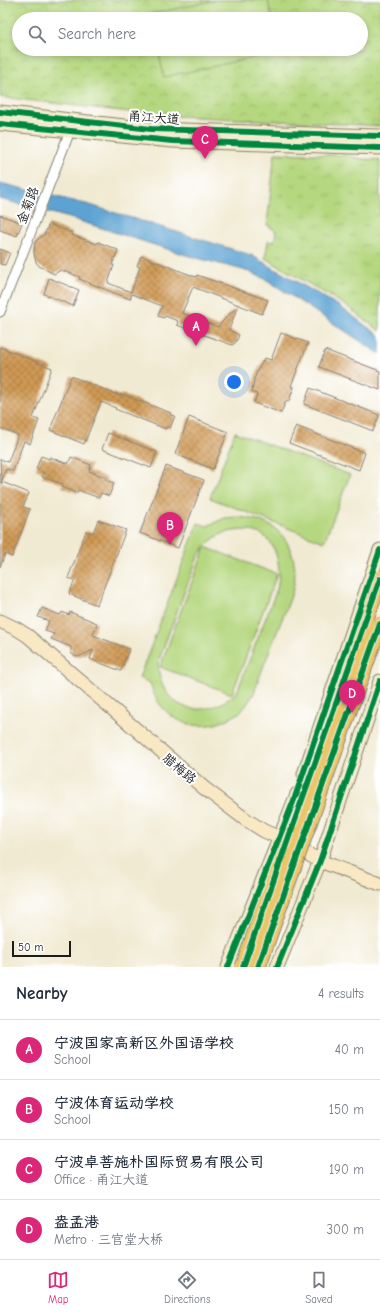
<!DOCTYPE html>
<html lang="en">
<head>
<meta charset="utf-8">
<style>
  body { margin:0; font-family:"Comic Neue","LXGW WenKai TC",sans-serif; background:#f2f2f3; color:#1f2937 }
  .scale { position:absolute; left:12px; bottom:10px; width:59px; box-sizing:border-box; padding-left:4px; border:2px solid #1c1c1c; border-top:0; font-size:11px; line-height:14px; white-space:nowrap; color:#1c1c1c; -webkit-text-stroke:3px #fff; paint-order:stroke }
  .you { position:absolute; left:234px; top:382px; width:14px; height:14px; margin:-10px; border:3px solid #fff; border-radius:50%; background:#1a73e8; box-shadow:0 0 0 6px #1a73e833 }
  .badge { display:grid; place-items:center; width:26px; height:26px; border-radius:50%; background:#db2777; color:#fff; font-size:13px; font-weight:700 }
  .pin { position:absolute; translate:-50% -33px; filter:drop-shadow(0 1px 2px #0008) }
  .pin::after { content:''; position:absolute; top:21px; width:14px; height:12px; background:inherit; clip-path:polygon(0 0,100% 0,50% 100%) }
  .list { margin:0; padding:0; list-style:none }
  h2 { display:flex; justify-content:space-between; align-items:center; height:52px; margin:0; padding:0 16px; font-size:17px }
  h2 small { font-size:13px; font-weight:400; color:#747a83 }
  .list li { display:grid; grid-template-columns:26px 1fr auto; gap:12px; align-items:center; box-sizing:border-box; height:60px; padding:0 16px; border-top:1px solid #e0e1e3 }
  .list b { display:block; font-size:15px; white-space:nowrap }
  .list p { margin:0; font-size:13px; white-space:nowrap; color:#747a83 }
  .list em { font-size:13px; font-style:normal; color:#747a83 }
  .icon { flex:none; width:22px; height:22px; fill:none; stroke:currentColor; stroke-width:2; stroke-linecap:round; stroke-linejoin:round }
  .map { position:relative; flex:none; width:380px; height:967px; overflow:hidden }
  .search { position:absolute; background:#fff; box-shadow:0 2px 6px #0003; left:12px; right:12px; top:12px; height:44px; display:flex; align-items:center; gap:10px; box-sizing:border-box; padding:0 14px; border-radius:22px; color:#747a83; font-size:15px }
  .sheet { height:292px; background:#fff }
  nav { display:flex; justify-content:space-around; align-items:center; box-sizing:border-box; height:56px; border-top:1px solid #e0e1e3; background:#fff; font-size:11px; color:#747a83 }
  nav a { display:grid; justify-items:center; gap:2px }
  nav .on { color:#db2777 }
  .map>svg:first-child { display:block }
</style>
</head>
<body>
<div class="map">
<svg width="380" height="967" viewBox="0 0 380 967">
  <defs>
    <pattern id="grass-tufts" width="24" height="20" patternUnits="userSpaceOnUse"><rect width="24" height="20" fill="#b5d77f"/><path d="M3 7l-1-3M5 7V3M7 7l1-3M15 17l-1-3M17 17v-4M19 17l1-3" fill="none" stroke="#9bb86d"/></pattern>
    <pattern id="park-crowns" width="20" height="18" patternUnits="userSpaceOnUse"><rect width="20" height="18" fill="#b5d77f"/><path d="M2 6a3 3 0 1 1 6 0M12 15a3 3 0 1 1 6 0" fill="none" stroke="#9bb86d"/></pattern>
    <pattern id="building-cross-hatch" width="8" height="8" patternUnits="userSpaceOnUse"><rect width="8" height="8" fill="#d09a54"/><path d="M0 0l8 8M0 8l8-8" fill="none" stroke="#a87d45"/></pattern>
  </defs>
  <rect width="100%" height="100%" fill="#fff"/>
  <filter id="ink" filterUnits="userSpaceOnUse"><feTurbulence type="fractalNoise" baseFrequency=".025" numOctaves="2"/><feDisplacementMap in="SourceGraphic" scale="8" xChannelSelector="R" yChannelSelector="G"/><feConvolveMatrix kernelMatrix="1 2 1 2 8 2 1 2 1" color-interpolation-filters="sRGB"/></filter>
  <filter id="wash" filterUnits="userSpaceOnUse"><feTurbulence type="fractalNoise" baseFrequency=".012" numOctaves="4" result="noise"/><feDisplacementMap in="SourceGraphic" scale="16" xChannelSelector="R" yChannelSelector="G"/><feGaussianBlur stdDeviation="0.9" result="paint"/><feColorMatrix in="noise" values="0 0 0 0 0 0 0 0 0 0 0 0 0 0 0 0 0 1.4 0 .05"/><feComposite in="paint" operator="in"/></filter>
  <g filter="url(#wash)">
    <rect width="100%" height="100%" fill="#f1ead2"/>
    <path fill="url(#grass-tufts)" stroke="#687a4e" d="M275 153 343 155 362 159 380 160V331L345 305 265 258 268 241 274 242 276 231 267 225Z"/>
    <path fill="url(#park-crowns)" stroke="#687a4e" fill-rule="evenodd" d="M0 0H380V126L155 115 0 97ZM19 19H361V49H19Z"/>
    <path fill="#b5d77f" stroke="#687a4e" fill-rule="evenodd" d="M217 0H268L272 19H152L151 14Z
      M158 49H279V52L164 77Z
      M235 432 350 475 324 542 210 498Z
      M237 517C248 518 259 519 269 525 291 536 299 566 293 589 289 604 282 618 277 632 269 652 261 672 254 693 250 699 247 706 241 711 238 714 232 717 228 719 195 736 159 719 150 683L139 678 198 523 207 526 225 518ZM245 530C252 531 258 532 264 536 279 548 281 572 277 589L237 692C204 723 159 711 158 662L198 556C212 536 222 531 245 530Z
      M205 547 277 574 232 694 160 667Z"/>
    <path fill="#5ca2d2" stroke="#3c5f77" d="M0 183 90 205 251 255 339 306 380 336V354L267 280 247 271 189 256 73 219 0 199Z"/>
    <g id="blocks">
      <path fill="url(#building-cross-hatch)" d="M0 215 22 223 17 236 0 230Z
        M49 224 72 233V235L97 244 98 242 118 250 112 265H114L108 283 131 292 140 267 137 266 141 256 196 277 197 275 268 300 262 314 193 287 182 313 218 327 228 315 237 308 229 330 239 335 236 342 232 345 177 325 178 321 165 316 164 318 158 316 162 306 132 294 130 299 79 279 80 277 61 270 54 274 39 266 36 262 34 253 35 242 38 239 44 235Z
        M0 249 10 253 5 265 0 264Z
        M49 278 79 290 73 306 44 294Z
        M281 333 308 343 291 386 294 387 289 401H286L281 413 254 403 257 394 252 392 254 379 258 369 265 358 271 360Z
        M0 347 52 368 33 418 39 420 30 444 24 441 13 471 6 469 1 483 0 459 8 462 18 435 0 428Z
        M325 350 380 371V390L319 367Z
        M71 376 120 396 121 394 171 413 170 415 175 416 170 428 166 427V429L115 409 116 408 101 402 84 444 50 430Z
        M310 388 379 415 373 431 304 404Z
        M189 417 228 432 213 469 175 454Z
        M296 426 365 453 359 470 289 443Z
        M108 433 157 452 151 468 102 449Z
        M41 456 49 459 50 457 68 464 71 457 91 465 89 471 107 478 106 480 114 483 109 496 101 493 99 498 78 490 77 493 62 487 63 484 42 477 44 473 36 469Z
        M166 466 204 480 178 548 140 533Z
        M2 482 29 493 23 507 30 509 12 557 5 554 0 567V486Z
        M98 520 126 530 97 605 69 594 75 580 68 578 86 531 93 533Z
        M42 608 60 615 62 612 69 615 70 612 97 623 93 635 129 649 121 671 90 659 93 650 78 657 75 656 71 653V647L51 639 54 634 45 631 49 621 38 617Z"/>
    </g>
  </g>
  <g filter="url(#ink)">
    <use href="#blocks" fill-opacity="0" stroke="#868377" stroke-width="1"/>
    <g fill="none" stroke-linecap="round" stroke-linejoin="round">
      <defs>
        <path id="street" d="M0 312 70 131"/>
        <path id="secondary" d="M0 112 151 129 380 136
          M0 124 172 141 380 148
          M0 621 17 629 28 636 204 788 245 819 264 831 280 838 320 861 380 884
          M304 774 380 550
          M228 967 297 794
          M277 967 320 861 380 681"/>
      </defs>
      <use href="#street" stroke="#868377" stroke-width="11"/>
      <use href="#secondary" stroke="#868377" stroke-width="15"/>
      <use href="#street" stroke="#fff" stroke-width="9"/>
      <use href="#secondary" stroke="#f8e8c3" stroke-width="13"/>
      <defs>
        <path id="primary-bridge" d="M243 967 380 579
          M258 967 380 624"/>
      </defs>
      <use href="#primary-bridge" stroke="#868377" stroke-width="17" stroke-linecap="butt"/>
      <use href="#primary-bridge" stroke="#edc569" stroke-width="15"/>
      <defs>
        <path id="cycleway" d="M0 112 151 129 380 136
          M0 124 172 141 380 148
          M228 967 294 800 380 550
          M243 967 380 579
          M258 967 380 624
          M277 967 320 861 380 681"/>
      </defs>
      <use href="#cycleway" stroke="#fff" stroke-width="8"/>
      <use href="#cycleway" stroke="#00873e" stroke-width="6"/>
    </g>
  </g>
  <g text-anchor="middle" stroke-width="4" stroke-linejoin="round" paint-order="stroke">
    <g font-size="13" fill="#1c1c1c" stroke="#fff">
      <text transform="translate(154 117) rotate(4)" y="5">甬江大道</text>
      <text transform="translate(27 205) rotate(-69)" y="5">金菊路</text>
      <text transform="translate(180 768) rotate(40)" y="5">腊梅路</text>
    </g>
  </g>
</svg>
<div class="scale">50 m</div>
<div class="you"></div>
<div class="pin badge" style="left:196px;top:346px">A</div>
<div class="pin badge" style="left:170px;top:545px">B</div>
<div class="pin badge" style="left:205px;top:159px">C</div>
<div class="pin badge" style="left:352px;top:713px">D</div>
<div class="search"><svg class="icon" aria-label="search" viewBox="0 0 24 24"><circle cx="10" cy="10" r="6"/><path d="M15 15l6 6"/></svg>Search here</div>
</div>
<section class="sheet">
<h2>Nearby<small>4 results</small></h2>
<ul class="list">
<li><span class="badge">A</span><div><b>宁波国家高新区外国语学校</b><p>School</p></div><em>40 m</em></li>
<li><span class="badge">B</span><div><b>宁波体育运动学校</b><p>School</p></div><em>150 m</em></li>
<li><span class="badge">C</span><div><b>宁波卓菩施朴国际贸易有限公司</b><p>Office · 甬江大道</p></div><em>190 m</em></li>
<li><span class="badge">D</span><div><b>盎孟港</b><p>Metro · 三官堂大桥</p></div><em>300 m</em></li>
</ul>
</section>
<nav>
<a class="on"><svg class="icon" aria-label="map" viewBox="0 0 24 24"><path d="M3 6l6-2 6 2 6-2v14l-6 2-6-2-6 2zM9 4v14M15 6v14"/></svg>Map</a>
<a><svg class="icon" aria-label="directions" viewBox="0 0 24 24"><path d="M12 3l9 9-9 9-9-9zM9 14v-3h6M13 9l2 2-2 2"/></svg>Directions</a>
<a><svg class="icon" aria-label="saved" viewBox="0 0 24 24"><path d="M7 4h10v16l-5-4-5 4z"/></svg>Saved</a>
</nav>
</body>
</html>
